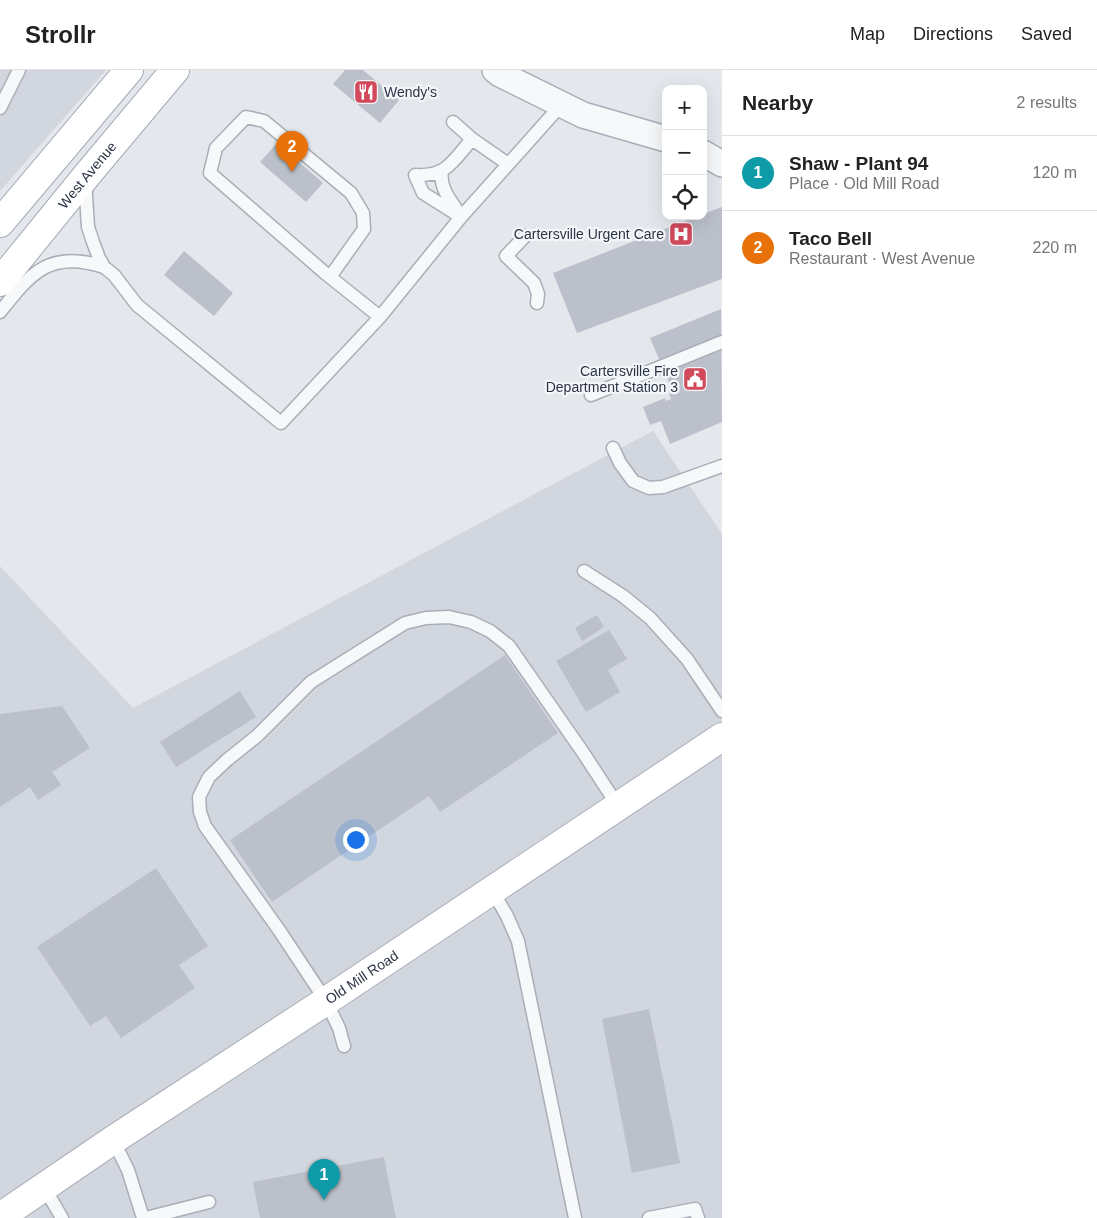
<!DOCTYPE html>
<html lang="en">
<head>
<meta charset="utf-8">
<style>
  body { margin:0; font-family:Helvetica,sans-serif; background:#f2f2f2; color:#222 }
  .controls { position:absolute; right:15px; top:15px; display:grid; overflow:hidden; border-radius:10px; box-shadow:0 5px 20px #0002 }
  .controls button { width:45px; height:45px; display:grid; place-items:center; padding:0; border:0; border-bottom:1px solid #e0e0e0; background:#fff; color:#222; font:25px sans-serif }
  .you { position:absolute; left:355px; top:769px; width:18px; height:18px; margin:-12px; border:4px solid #fff; border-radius:50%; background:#1a73e8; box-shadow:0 0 0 8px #1a73e833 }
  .badge { display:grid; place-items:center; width:32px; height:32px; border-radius:50%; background:#7c3aed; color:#fff; font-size:16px; font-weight:700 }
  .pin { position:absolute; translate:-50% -41px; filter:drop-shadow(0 1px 2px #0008) }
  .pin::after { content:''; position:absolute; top:26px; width:18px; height:15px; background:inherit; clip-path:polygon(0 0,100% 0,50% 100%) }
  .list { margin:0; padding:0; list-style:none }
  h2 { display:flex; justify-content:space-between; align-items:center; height:65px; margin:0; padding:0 20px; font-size:21px }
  h2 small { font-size:16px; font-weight:400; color:#767676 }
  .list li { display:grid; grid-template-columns:32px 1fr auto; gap:15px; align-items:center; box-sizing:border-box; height:75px; padding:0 20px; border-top:1px solid #e0e0e0 }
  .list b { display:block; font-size:19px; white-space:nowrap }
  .list p { margin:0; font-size:16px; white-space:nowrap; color:#767676 }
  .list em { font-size:16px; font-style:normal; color:#767676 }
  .icon { flex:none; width:28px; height:28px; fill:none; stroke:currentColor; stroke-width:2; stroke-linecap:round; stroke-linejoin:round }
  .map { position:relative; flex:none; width:722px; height:1148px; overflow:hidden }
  header { display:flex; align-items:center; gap:30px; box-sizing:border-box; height:70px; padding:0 25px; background:#fff; border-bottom:1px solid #e0e0e0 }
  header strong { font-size:24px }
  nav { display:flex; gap:28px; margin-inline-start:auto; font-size:18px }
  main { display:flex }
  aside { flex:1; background:#fff }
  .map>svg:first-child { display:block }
</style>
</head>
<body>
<header>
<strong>Strollr</strong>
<nav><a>Map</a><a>Directions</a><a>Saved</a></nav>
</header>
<main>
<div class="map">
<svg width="722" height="1148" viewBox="0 0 722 1148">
  <rect width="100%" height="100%" fill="#e4e7ec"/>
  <path fill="#d2d6de" d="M0 0H106L0 121Z
    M653 361 722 464V1148H0V496L133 638Z"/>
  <path fill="#bbc0ca" d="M345 0H363L399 30 380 53 333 14Z
    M277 73 323 113 306 132 260 92Z
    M722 137V209L577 263 553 203 698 146H703V144Z
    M184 181 233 223 214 246 164 205Z
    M721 239 722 352 670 374 661 351 650 355 643 337 665 328 666 331 671 329 669 324 673 322 650 268Z
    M597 545 604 557 582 571 575 558Z
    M609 560 627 589 608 600 620 622 586 642 556 591Z
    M505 585 558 663 440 742 429 726 272 832 230 770Z
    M240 621 256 647 176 697 160 672Z
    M62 636 90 678 52 702 61 715 38 730 30 717 0 737V644Z
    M156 798 208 876 179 895 195 918 121 968 106 946 90 956 37 877Z
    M649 939 680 1093 632 1103 602 949Z
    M384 1087 396 1148H260L253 1112Z"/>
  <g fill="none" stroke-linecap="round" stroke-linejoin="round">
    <defs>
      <path id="lane" d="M0 38 19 0
        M453 52 472 69C453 91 447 107 415 105L423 123 461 147
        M472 69 508 94
        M442 101C439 117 450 130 459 143
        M86 112V125L88 157 93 172 99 188 104 197 114 205 137 235 281 353 380 247 461 147 562 34
        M525 166 506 186 534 213 538 224 537 233
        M330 207 364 159 363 143 351 123 264 51 246 47 216 78 210 103 325 203 380 247
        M0 242C31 203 50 179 104 197
        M591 325 722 272
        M613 378 620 393 633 411 649 418 663 417 722 396
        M584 501 623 526 650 548 687 589 722 641
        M492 820 507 846 518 871 575 1148
        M344 976 339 958 326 931 279 860 205 756 200 742 199 727 209 707 227 690 257 666 311 612 405 553 426 548 449 547 471 552 490 561 509 576 582 681 618 736
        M113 1070 128 1100 143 1148
        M44 1117 62 1148
        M146 1148 209 1132
        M649 1148 695 1139 698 1148"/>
      <path id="street" d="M495 0 500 4 583 45 666 69
        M703 83 722 94"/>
      <g id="secondary">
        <path id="s1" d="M0 1147 113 1070 326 931 722 667"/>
      </g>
      <g id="primary">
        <path d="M0 153 129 0"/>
        <path id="s2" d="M0 212 87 105 175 0"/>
      </g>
    </defs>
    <use href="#lane" stroke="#a9aeb7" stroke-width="15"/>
    <use href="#street" stroke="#a9aeb7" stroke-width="28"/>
    <use href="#secondary" stroke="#a9aeb7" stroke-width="30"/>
    <use href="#primary" stroke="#a3abb8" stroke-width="30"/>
    <use href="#lane" stroke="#f7f8fa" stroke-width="12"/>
    <use href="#street" stroke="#f7f8fa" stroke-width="25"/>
    <use href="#secondary" stroke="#fff" stroke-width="28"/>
    <use href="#primary" stroke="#fff" stroke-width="28"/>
  </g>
  <defs>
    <symbol id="restaurant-square" viewBox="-11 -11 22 22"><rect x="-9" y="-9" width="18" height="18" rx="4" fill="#d1495b" stroke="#f4f6f9"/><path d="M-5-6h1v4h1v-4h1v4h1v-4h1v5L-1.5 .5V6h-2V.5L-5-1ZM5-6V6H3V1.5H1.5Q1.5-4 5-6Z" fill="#fff"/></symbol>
    <symbol id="hospital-square" viewBox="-11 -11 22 22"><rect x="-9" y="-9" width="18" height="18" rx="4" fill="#d1495b" stroke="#f4f6f9"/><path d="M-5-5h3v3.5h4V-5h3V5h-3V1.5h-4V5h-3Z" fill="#fff"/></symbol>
    <symbol id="civic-square" viewBox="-11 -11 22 22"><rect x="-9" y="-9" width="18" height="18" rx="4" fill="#d1495b" stroke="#f4f6f9"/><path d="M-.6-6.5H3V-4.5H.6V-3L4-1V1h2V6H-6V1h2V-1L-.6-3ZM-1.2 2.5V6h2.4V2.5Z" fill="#fff"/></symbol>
  </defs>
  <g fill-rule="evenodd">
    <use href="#restaurant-square" x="352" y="8" width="28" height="28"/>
    <use href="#hospital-square" x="667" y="150" width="28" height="28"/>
    <use href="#civic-square" x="681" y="295" width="28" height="28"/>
  </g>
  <g text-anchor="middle" stroke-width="4.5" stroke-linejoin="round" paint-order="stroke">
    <g font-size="14" fill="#2b3445" stroke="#f4f6f9" text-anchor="end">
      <text x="384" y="27" text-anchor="start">Wendy's</text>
      <text x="664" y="169">Cartersville Urgent Care</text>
      <text x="678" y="306">Cartersville Fire<tspan x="678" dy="16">Department Station 3</tspan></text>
    </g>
    <g font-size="14" fill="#2b3445" stroke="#f4f6f9">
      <text dy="5" stroke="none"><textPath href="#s2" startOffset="138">West Avenue</textPath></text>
      <text dy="5" stroke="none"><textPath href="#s1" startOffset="434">Old Mill Road</textPath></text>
    </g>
  </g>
</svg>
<div class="controls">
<button>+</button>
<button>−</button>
<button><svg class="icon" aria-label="locate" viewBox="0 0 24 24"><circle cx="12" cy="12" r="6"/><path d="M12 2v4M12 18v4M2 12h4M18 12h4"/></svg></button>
</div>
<div class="you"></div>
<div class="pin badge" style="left:324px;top:1130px;background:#0f9aa8">1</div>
<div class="pin badge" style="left:292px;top:102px;background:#e8710a">2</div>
</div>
<aside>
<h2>Nearby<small>2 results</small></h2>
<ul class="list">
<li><span class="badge" style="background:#0f9aa8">1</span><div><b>Shaw - Plant 94</b><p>Place · Old Mill Road</p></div><em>120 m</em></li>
<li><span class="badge" style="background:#e8710a">2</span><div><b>Taco Bell</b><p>Restaurant · West Avenue</p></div><em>220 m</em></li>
</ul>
</aside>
</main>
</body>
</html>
